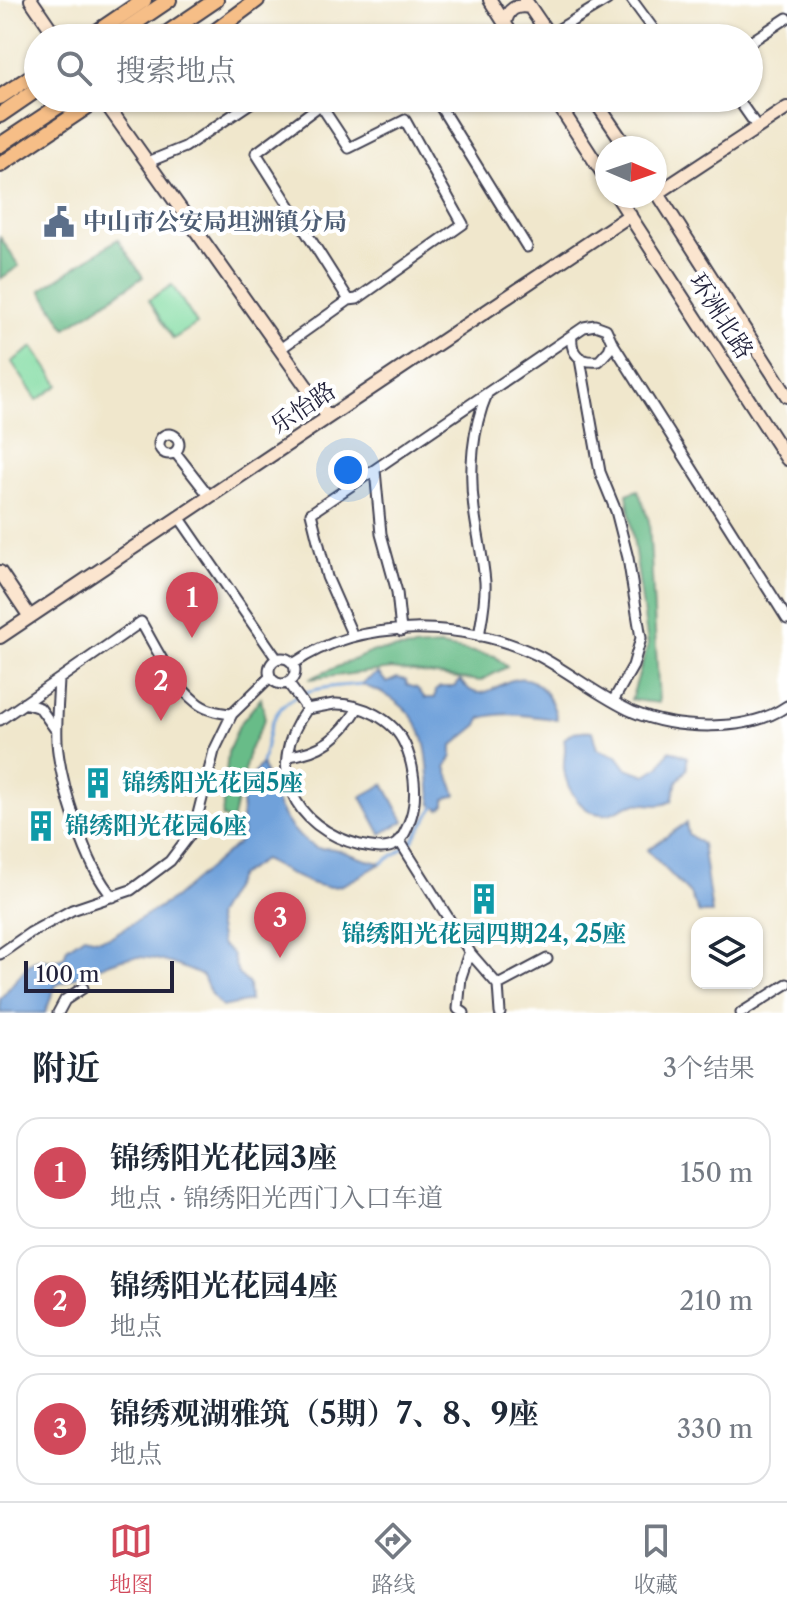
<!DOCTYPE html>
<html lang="zh">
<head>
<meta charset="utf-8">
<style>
  body { margin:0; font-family:"Libre Caslon Text","Noto Serif SC",serif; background:#f6f6f7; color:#1f2937 }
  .controls { position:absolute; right:24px; bottom:24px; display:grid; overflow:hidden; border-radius:16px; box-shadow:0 2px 6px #0004 }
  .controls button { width:72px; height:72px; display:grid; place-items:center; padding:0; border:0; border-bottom:2px solid #e0e1e3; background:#fff; color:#1f2937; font:40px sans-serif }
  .compass { position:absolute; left:595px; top:136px; width:72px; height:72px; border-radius:50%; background:#fff; box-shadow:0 2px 6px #0004; rotate:92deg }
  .scale { position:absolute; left:24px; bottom:20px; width:150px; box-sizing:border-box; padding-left:8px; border:4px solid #22223b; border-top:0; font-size:22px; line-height:28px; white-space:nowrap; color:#22223b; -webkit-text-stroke:6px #fff; paint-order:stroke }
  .you { position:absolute; left:348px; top:470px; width:28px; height:28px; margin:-20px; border:6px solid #fff; border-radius:50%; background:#1a73e8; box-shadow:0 0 0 12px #1a73e833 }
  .badge { display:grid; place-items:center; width:52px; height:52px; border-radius:50%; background:#d1495b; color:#fff; font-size:26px; font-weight:700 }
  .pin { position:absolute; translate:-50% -66px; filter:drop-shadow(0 2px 4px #0008) }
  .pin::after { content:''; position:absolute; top:42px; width:28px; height:24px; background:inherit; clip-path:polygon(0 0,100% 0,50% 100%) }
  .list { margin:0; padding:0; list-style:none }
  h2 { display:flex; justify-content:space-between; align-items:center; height:104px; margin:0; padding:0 32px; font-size:34px }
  h2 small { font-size:26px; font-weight:400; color:#747a83 }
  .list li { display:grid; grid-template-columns:52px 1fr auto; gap:24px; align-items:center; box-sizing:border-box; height:112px; margin:0 16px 16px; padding:0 16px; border:2px solid #e0e1e3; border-radius:24px }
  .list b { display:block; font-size:30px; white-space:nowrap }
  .list p { margin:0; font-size:26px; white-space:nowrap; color:#747a83 }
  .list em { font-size:26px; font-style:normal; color:#747a83 }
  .icon { flex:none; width:44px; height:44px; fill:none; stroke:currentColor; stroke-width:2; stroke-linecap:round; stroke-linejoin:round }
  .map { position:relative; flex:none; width:787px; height:1013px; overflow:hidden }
  .search { position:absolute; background:#fff; box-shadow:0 2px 6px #0004; left:24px; right:24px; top:24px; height:88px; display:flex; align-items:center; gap:20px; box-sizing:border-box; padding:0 28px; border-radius:44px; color:#747a83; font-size:30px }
  .sheet { height:488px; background:#fff }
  nav { display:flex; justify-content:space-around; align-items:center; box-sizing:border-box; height:112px; border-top:2px solid #e0e1e3; background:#fff; font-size:22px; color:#747a83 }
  nav a { display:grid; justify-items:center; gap:4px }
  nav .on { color:#d1495b }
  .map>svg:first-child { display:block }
</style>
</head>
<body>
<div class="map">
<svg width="787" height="1013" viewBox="0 0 787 1013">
  <rect width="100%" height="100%" fill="#fff"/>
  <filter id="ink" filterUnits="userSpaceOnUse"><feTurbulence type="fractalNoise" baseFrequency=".0125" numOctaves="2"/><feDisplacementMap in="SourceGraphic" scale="16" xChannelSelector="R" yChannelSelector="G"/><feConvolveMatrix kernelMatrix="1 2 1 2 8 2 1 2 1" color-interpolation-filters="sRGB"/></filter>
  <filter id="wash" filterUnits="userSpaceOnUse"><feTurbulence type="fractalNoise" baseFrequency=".006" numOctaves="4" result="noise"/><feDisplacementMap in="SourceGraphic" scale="32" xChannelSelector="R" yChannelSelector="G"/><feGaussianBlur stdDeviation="1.8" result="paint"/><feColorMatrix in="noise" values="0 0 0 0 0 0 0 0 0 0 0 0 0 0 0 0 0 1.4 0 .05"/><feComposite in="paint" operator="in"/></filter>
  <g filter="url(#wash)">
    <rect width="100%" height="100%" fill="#f0e7cc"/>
    <path fill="#81dca2" stroke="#527f6e" stroke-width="2" d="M172 285 197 324 173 339 149 300Z
      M33 347 59 385 37 400 12 362Z"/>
    <path fill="#68bc88" stroke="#456f62" stroke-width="2" d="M0 237 19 266 0 279Z
      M118 239 143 277 66 328 41 290Z
      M638 490 649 521 659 703 631 700 648 645 627 494Z
      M440 646 495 656 507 667 480 681 392 669 309 679 374 651Z
      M261 698 265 719 249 751 232 822 222 817 228 752 239 725Z"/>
    <path fill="#70a1da" stroke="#49628a" stroke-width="2" d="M378 673 387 683 397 678 406 680 407 685 417 688 425 698H435L436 690 440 687H454L460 680C481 708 494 683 516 679 540 675 553 701 557 719 530 717 508 710 481 718L478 725 452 746V756L446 767 456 795 445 799V805L440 809 432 805C425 756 434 722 384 694 377 690 368 688 361 684Z
      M581 731H592L597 749 617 756 626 768 646 775 660 766 670 750 687 757V769L677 781 672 801C655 810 646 800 630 805 622 807 615 813 607 814 583 817 566 789 564 769 563 758 567 750 564 739L573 732Z
      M262 763C270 791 285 833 315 847 320 850 328 847 334 849 352 853 361 861 382 863 369 870 355 880 342 885 319 894 283 869 263 860L239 876 216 916 221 944 232 954 238 974 249 984 250 1001 222 1007 211 995 203 976C180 966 147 952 122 959 100 966 77 977 56 985L45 1013H0V999L29 964 39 959 51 961 64 957 67 948 84 936 98 939 110 937 174 898 237 844 242 835V791C252 783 253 772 262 763Z
      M384 784 404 821 381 834 361 797Z
      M686 823 688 834 702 844 712 913H699L690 894 647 850Z"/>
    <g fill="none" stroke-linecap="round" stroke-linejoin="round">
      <path stroke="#70a1da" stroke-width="3" d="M262 763C266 749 267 733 273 720 290 686 329 687 361 684
        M382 863 410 844 435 806"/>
    </g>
  </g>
  <g filter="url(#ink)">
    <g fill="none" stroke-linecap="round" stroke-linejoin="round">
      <defs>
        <path id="street" d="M632 0 660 38
          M549 35 607 0
          M338 38 352 28 384 38
          M749 43 787 18
          M316 98 349 148 405 120 463 224 357 299 349 300
          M435 98 527 247
          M737 98 758 128
          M148 162 185 147 258 98
          M612 342 787 619
          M280 349 349 300 256 153 315 109 308 98
          M580 359 600 472 616 511 628 558 641 638 633 666 613 701
          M159 444a10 10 0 1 1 20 0a10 10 0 1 1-20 0Z
          M175 452 210 497
          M375 470 381 534 397 592 401 631
          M179 517 277 659
          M353 636 327 577 311 513 584 327 595 325 606 329 612 342 609 350 599 361C580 363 570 354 572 335
          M479 636C482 618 486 600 485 582 483 557 477 533 474 509 469 471 472 429 487 394
          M269 671a13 13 0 1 1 26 0a13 13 0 1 1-26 0Z
          M293 664C361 617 466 620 539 656 571 673 600 697 633 712 676 730 748 733 787 706
          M59 680C58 701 56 721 57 742 60 782 86 868 113 897
          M288 683 307 709
          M24 703 40 708 55 729
          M334 704C360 703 394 719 405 745 414 765 418 795 411 817 408 826 404 838 396 844 386 851 371 847 360 845 292 828 264 767 307 709Z
          M0 720 141 622C156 648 172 683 196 702 206 711 220 713 232 714
          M287 756C321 753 341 736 358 708
          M399 840 471 954 498 985 547 959
          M0 954 30 933 72 910 131 890 170 861 189 836 196 822 214 751 232 714 270 677
          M498 985 500 1013
          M58 1013 65 1000 83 988
          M464 1013 458 1009 461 977 468 956
          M741 1013 787 984"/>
        <path id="secondary" d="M31 0 57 38
          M490 0 514 38
          M525 0 551 38
          M505 23C508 9 516 4 530 7
          M102 98 328 417
          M554 98 607 180
          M593 98 627 148
          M655 189 787 396
          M658 193 787 108
          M617 196 787 459
          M0 572 30 617
          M0 637 630 215"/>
        <path id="primary" d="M88 38 144 0
          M113 38 169 0
          M160 38 216 0
          M206 38 257 0
          M0 97 38 72
          M0 115 38 89
          M0 145 71 98
          M0 165 100 98"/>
      </defs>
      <use href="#street" stroke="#414051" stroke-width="13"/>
      <use href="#secondary" stroke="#414051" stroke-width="16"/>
      <use href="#primary" stroke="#414051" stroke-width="18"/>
      <use href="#street" stroke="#fff" stroke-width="9"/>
      <use href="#secondary" stroke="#fbe5cf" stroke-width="12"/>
      <use href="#primary" stroke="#f6be87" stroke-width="14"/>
    </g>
  </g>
  <defs>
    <symbol id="civic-bare" viewBox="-9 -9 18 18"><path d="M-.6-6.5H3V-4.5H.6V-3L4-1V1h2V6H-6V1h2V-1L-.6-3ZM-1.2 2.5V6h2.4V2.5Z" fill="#5c6f8a" stroke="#fff" stroke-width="2.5" paint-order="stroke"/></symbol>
    <symbol id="building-bare" viewBox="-9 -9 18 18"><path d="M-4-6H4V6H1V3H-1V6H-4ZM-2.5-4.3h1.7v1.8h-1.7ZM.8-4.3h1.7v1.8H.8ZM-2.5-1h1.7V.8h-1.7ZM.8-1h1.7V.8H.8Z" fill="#0f9aa8" stroke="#fff" stroke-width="2.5" paint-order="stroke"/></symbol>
  </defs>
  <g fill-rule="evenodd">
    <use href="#civic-bare" x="37" y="200" width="44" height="44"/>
    <use href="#building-bare" x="76" y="761" width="44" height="44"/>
    <use href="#building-bare" x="19" y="804" width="44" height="44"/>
    <use href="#building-bare" x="462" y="877" width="44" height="44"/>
  </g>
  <g text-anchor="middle" stroke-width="8" stroke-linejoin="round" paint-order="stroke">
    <g font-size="24" font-weight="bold" fill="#4e5e75" stroke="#fff" text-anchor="start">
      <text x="83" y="230">中山市公安局坦洲镇分局</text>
    </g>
    <g font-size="24" fill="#22223b" stroke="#fff">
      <text transform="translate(721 316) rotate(57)" y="8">环洲北路</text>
      <text transform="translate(303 408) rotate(-34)" y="8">乐怡路</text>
    </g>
    <g font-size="24" font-weight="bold" fill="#0d838f" stroke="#fff" text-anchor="start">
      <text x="122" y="791">锦绣阳光花园5座</text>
      <text x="65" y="834">锦绣阳光花园6座</text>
      <text x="484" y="942" text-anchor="middle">锦绣阳光花园四期24, 25座</text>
    </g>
  </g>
</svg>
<div class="controls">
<button><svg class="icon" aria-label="layers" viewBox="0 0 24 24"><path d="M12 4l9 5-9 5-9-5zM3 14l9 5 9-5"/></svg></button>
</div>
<svg class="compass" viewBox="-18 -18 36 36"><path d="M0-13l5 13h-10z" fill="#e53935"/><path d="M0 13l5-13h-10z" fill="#747a83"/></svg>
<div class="scale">100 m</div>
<div class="you"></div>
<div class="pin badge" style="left:192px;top:638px">1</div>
<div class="pin badge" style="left:161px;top:721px">2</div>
<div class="pin badge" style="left:280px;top:958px">3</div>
<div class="search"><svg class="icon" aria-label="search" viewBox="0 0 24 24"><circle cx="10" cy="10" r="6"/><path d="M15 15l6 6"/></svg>搜索地点</div>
</div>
<section class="sheet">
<h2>附近<small>3个结果</small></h2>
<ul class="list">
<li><span class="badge">1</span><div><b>锦绣阳光花园3座</b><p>地点 · 锦绣阳光西门入口车道</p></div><em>150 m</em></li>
<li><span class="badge">2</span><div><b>锦绣阳光花园4座</b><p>地点</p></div><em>210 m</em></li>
<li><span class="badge">3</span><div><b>锦绣观湖雅筑（5期）7、8、9座</b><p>地点</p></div><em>330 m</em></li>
</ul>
</section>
<nav>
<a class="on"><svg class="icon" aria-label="map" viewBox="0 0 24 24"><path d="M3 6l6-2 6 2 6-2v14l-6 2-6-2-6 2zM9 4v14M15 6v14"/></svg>地图</a>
<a><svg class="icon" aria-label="directions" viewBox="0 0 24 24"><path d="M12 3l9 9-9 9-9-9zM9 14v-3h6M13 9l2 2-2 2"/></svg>路线</a>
<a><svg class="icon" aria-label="saved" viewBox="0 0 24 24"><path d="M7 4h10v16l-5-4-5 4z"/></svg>收藏</a>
</nav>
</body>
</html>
